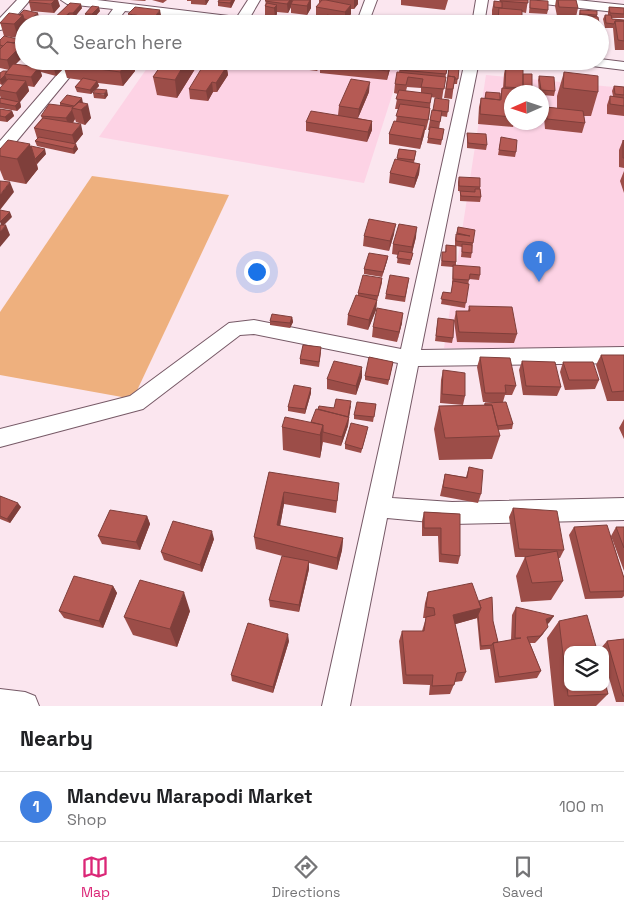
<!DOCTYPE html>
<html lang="en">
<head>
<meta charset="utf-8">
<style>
  body { margin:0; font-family:"Space Grotesk",sans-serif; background:#f2f2f2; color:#202124 }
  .controls { position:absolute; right:15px; bottom:15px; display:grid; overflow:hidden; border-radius:10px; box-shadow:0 1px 4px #0004 }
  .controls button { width:45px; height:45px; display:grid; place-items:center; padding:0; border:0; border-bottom:1px solid #e0e0e0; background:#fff; color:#202124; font:25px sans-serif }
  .compass { position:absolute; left:504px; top:85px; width:45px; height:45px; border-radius:50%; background:#fff; box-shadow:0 1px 4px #0004; rotate:267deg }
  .you { position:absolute; left:256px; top:271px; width:18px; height:18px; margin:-12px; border:4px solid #fff; border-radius:50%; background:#1a73e8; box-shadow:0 0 0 8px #1a73e833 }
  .badge { display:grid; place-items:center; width:32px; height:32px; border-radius:50%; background:#db2777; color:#fff; font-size:16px; font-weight:700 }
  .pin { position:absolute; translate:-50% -41px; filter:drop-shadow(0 1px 2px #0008) }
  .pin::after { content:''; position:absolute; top:26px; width:18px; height:15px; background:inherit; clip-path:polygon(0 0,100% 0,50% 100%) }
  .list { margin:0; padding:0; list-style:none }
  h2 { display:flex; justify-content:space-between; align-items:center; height:65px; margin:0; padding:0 20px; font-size:21px }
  h2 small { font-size:16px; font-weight:400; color:#757577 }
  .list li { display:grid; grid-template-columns:32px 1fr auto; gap:15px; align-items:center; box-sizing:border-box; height:70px; padding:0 20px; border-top:1px solid #e0e0e0 }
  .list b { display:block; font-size:19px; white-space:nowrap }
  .list p { margin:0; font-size:16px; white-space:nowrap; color:#757577 }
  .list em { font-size:16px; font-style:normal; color:#757577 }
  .icon { flex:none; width:28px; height:28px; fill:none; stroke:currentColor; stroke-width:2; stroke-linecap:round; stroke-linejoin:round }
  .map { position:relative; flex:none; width:624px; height:706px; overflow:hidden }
  .search { position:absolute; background:#fff; box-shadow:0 1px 4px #0004; left:15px; right:15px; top:15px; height:55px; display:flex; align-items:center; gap:12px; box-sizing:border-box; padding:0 18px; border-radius:28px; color:#757577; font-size:19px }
  .sheet { height:135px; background:#fff }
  nav { display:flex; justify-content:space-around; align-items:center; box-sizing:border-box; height:70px; border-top:1px solid #e0e0e0; background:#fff; font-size:14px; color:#757577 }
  nav a { display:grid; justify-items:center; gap:2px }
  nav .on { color:#db2777 }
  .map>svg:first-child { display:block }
</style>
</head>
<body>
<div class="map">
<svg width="624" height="706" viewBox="0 0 624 706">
  <rect width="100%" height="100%" fill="#fbe6ef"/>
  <path fill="#fdd3e5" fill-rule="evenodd" d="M152 61H403L364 183 99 137Z
    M486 75 624 88V348H444ZM512 92H542V122H512Z"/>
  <path fill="#eeb07e" d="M92 176 229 195 133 399 0 375V312Z"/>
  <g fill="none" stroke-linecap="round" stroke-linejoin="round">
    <defs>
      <path id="minor" d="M17 0H30L5 29 0 30V18Z
        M61 0H97L237 17 248 0H260L249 19 266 21 267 24H228L125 11 115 24H102L113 9 67 4Z
        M365 0H377L368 24H356Z
        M476 0H488L484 24H472Z
        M538 0H577L624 5V13L544 4Z
        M600 59 624 62V70L584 65 577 61H600Z
        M69 61H83L6 154 0 156V141Z
        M465 61H479L421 350 624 347V363L418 366 392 498 452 502 624 498V520L452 524 387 518 350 706H322L398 363 254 334 240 335 143 409 0 447V429L130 396 229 323 254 320 401 349Z
        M0 689 25 692 35 696 39 706H0Z"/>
    </defs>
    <use href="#minor" stroke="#765966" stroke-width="2"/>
    <use href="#minor" fill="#fff" fill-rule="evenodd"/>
  </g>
  <path fill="#9c4d48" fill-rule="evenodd" d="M30 0 60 6 54 13 31 11 29 2Z
    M130 0H146L145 1Z
    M152 0H167L163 3Z
    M187 0H209L206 5 191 4V1H187Z
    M235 0 231 8 218 6V2Z
    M266 0H311V8L307 15 291 13V7L288 13 277 12V14L275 17 265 16V6Z
    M319 0H358V4L354 9H351V14L347 19V24H330L325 23V18L316 16V7L319 4Z
    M401 0H448L445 10 401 5Z
    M500 0H528L526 13 522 12 521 24H524H497V17L492 16V10L494 1 500 2Z
    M530 0 548 10 547 14 529 13Z
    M556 0H576L578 8 576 17 557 16 555 6Z
    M70 3 82 8 75 16 86 18 85 14 100 11 93 19 88 18V21L95 22V24H64L67 20 64 24H48Z
    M609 7 624 8V18H612V19L624 20V50H615L613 28H605L603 19 605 15H608V12Z
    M580 10 597 15V17L599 24H578V20Z
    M128 14 162 20 158 24 130 23Z
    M39 17 32 24H24V37L22 33 18 38 4 36 0 22Z
    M0 40 20 43 15 64 36 67 34 61H134L135 71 123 86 98 83 99 86 91 94 77 92 75 87 81 80 67 78 64 68 56 76 41 72 42 76 34 87 28 86 29 91 20 102 21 107 17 111 0 108V98H1L0 96V88L7 80 2 85 0 84V73L7 71 9 70 0 68Z
    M164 61H200L177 98 157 95 153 77Z
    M240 61H391L390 69 387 80 320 73V65L317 71Z
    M401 61H448L442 99 431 97 429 118 426 130H425L424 135 420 149 389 144V134L396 121 398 109H395L398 94 394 93 395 84 399 72ZM407 87 421 88V93L406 91Z
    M506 64 523 74 532 90V92H512V122H515L513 127 478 124 479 107 481 98H485L486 92 500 97 502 88H503L504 74Z
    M229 67 227 69 228 75 217 92H213L208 101 190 99 189 89Z
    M449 67 459 68 457 84H454L452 99 444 98Z
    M564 72 598 92 591 116H584L585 123 582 133 545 129 544 117 546 107 557 108V96Z
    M539 76 555 91 554 96 542 95V92H539L538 80Z
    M614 86 624 87V116L607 114V105L610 96H613L612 91Z
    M369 92 358 118 372 121V130L367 142 306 131V122L338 115 339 106Z
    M93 93 108 95 105 99 94 98Z
    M449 100 447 117 441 116 439 129H444L441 145 427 143 430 130H428L430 120 433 110Z
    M60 103H83L91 118 85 125 76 122 75 119 73 123 83 134 75 144 78 149 74 154 37 146 35 141 38 138H37L34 128 42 118 41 116 60 106Z
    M0 109 12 111 14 116 7 122 0 121Z
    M467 133 487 145 486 150 467 148Z
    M501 137 516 152 515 157 498 155Z
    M623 140 624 141V168L619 167V150Z
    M31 146 46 154 37 164 38 169 26 184 4 180 0 170V149Z
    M399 149 416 151 414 163 420 164 419 174 414 188 389 183 390 173 397 159Z
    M624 171V193L620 181Z
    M459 177 480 187 481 197 480 202 460 201V191H458V182Z
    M458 227 473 243 471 258 461 257 462 247 456 246V265L480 275 479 280 469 279 465 308 441 304 443 292 451 293 453 284H452L453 267 441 266 442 252H445L446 245 455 246V239Z
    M394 234 389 251 363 246 364 236Z
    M416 237 412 253H413L410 265 397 263 398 255 392 254 393 244Z
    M388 256 387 261 382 277 364 274V269Z
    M382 278V283L377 301 376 310 368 330 347 325 348 315 358 296V293Z
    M409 278 405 302 385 299 386 294Z
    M469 306 517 334 514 343 457 342 454 321 456 311H468Z
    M292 317 293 322 290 328 270 325V321Z
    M438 318 453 338 452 343 435 341Z
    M402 323 397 342 372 337 373 327Z
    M321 352 319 367 300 364V359Z
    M601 355H624V401H607L596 365Z
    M480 357 516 386 512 395H505L503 402 513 424 512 429 498 430 500 436 492 459 439 460 434 429 439 406 484 405 485 403 501 402H483L477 367Z
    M522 361 561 387 557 396 523 395 519 370Z
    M393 362 388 385 365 380V376Z
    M563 362 599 380 595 389 565 390 560 372Z
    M443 370 465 396 463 405 440 403 441 380Z
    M362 377 356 395 327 389V379Z
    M311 388V393L305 414 288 411V407Z
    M376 404 373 422 354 419V415Z
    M351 406 349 417 348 426 341 446 323 442 322 447 320 458 283 450 282 427 311 422 318 409Z
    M624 419V439L619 428Z
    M367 432 361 453 345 449V444Z
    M469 467 481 494 478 503 440 496 445 474 466 477Z
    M269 472 338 495 336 513 284 504 280 526 343 538 342 550 337 570 309 563V569L299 612 270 607 269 600 290 558 256 549 254 537Z
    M0 496 21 507 10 523 0 519Z
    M513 508 564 550 560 558H558L563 581 551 600 521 602 516 576 525 557H515L509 517Z
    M424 512 460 514V556L458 564 439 562 438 536H422V521Z
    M147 516 150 524 140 550 102 544 98 536Z
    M574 527 611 536 616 527H624V571L611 536 624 578V596L622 598 585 599 569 535Z
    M214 539 202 572 164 560 161 552Z
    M113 586 117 593 103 628 64 618 59 611Z
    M428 592 479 601 493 621 498 642 511 640 512 615 516 607 549 623 547 624 543 634 535 643H530L541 671 537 678 495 683 490 649 480 650 477 618 455 624 466 672 462 681 455 682 450 694 429 695 430 685 403 684 399 641 402 631H422L426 618H423L425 603Z
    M190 611 177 647 133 635 124 617Z
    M559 621 608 694 596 706H554L547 638Z
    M624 639V702H616L605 664V650H601V648L607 641Z
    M289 641 273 693 232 681 231 675Z"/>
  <path fill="#7f3f3b" d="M55 0H58L60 6 54 13 51 4Z
    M205 0H209L206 5Z
    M232 0H235L231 8 230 3Z
    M290 0H292V4H291V7L288 13 287 4Z
    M310 0H311V8L307 15V6Z
    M354 0H358V4L354 9Z
    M81 4 82 8 74 18 73 13Z
    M277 5V14L275 17 274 8Z
    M351 5V14L347 19V23L345 24V12Z
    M99 7 100 11 93 19 92 14Z
    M160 10 162 20 158 24H155L154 18Z
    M38 13 39 17 32 24H30L29 20Z
    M69 13 70 17 64 24H57Z
    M23 15 26 24H24V32L18 38 14 24Z
    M18 39 20 43 12 51 10 47Z
    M23 44 24 48V56L10 70 7 60Z
    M52 61H66L67 65 63 64 64 68 56 76 52 62Z
    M129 61H134L135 71 123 86 120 72Z
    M186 61H200L177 98 175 80Z
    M225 61H228L229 67 227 69 228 75 217 92 216 83 223 65Z
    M317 61H321L320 63 317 71Z
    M391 61 390 69 387 80 388 71Z
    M39 67 42 76 34 87 31 77Z
    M5 75 7 80 2 85 0 80Z
    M26 81 29 91 20 102 21 107 17 111 15 106 19 102 16 93Z
    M97 81 99 86 91 94 90 90Z
    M212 82 213 92 208 101 206 91Z
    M370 82 369 92 358 118 359 109Z
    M107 90 108 95 105 99 104 94Z
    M82 98 83 103 77 109 74 106Z
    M88 104 91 118 85 125 81 110Z
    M72 110 75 119 69 128 66 118Z
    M12 111 14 116 7 122 5 117Z
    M372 121V130L367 142 368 132Z
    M81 124 83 134 75 144 72 135Z
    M425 126 424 135 420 149 421 139Z
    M30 144 38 169 26 184 17 159Z
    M76 144 78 149 74 154 73 149Z
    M45 149 46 154 37 164 35 159Z
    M420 164 419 174 414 188 415 178Z
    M10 182 14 192 0 210V195Z
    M10 212 12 217 2 227 0 222Z
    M396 224 394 234 389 251 390 241Z
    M6 225 10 235 0 247V232Z
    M417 227 416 237 411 257 412 247Z
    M388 256 387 261 382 277 383 272Z
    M377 300 376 310 368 330 369 320Z
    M403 313 402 323 397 342 399 332Z
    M292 317 293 322 290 328V323Z
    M362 367V377L356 395V386Z
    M311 388V393L305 414V409Z
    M351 401 348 426 341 446 342 437Z
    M323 425 322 447 320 458V435Z
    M284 492V504L278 537 277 525Z
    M18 503 21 507 10 523 7 519Z
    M147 516 150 524 140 550 136 542Z
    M212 531 214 539 202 572 200 565Z
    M343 538 342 550 337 570V558Z
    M309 561V569L299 612V605Z
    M113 586 117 593 103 628 99 621Z
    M184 592 190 611 177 647 170 629Z
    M481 608 477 618 449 626 453 615Z
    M554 616 549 623 542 626 546 619Z
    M548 627 543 634 535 643 540 636Z
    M288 634 289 641 273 693V687Z"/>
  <path fill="#b55a54" stroke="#7f3f3b" d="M30 0H55L51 4 29 2Z
    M219 0H232L230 3 218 2Z
    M266 0H290L287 4 265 1Z
    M293 0H310L307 6 291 4Z
    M322 0H326L351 5 345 12 316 7Z
    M500 0H528V3L500 1Z
    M530 0 548 1V10L530 8Z
    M558 0H576L578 8 559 7Z
    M494 1 502 2V8L494 7Z
    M70 3 81 4 73 13H69L57 24H48Z
    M267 3 277 5 274 8 265 6Z
    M92 6 99 7 92 14H85Z
    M135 7 160 10 154 18 128 14Z
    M609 7 624 8V14L610 13Z
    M499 8 522 10V22L498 20Z
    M24 10 38 13 29 20 24 19 23 15H19Z
    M580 10 597 11V15L580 14Z
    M9 13 23 15 14 24 0 23Z
    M327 15 347 19 345 22 325 18Z
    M579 15 598 17 599 23 580 21Z
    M605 15H611L612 19 624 20V21H615L614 24 606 23Z
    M71 16 88 18 82 24H64Z
    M557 20 574 21V24H557Z
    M87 21 95 22 94 24H85Z
    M615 21H624V41L618 40Z
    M509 22 524 24H509Z
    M4 36 18 39 14 43 7 42 3 46 0 45V40Z
    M7 42 23 44 7 60 0 59V49Z
    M66 61H93L113 64 115 61H129L120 72 63 64Z
    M164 61H186L175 80 153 77Z
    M206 61H225L223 65 227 66 216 83 212 82 206 91 189 89Z
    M320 61H390L388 71 320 63Z
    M401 61H421L448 64 446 74 400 70Z
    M13 64 39 67 31 77 5 74Z
    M506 64 523 66V88L505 87Z
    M449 67 459 68 458 79H455V77L448 76Z
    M3 71H7L5 74V75L0 80V73Z
    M397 72 446 77 444 89 421 87 423 79 408 77 406 85 395 84Z
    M564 72 598 76V92L563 88Z
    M523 74H532V90L522 88H523Z
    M448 76 455 77 453 89H446Z
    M539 76 554 77 555 91 541 90Z
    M83 78 97 81 90 90 75 87Z
    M8 79 26 81 16 93 0 90V88Z
    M351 79 370 82 359 109 339 106Z
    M614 86 624 87V95L615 94Z
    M502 88 532 91V92H512V117L480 114 481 98 501 100Z
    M96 89 107 90 104 94 93 93Z
    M399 90 432 94 430 103 396 99Z
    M486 92 500 93V100L485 98Z
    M67 95 82 98 74 106 60 103Z
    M610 96 624 98V106L610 104Z
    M0 98 19 102 15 106 0 103Z
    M435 98 449 100 448 112 433 110Z
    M79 102 88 104 81 110 72 108Z
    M49 104 73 107 72 108V110L66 118 41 116Z
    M400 104 430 108 428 120 396 116Z
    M546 107 583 111 585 123 547 119Z
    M0 109 12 111 5 117 0 116Z
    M432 110 442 111 440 122 430 120Z
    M311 111 372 121 368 132 306 122Z
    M43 118 81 124 72 135 34 128Z
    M394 121 425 126 421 139 389 134Z
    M430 127 444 129 442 140 428 138Z
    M467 133 486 134 487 145 468 143Z
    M39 137 76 144 73 149 35 141Z
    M501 137 517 140 516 152 499 150Z
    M8 140 30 144 17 159 0 156V149Z
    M623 140 624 141V158H623Z
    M31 146 45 149 35 159Z
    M399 149 416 151 414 160 397 158Z
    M395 159 420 164 415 178 390 173Z
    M459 177 480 178V187L459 186Z
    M0 181 10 182 0 195Z
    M475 189H480L481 197 461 196 460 191 475 192Z
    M0 210 10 212 0 222Z
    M369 219 396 224 390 241 364 236Z
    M399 224 417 227 412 247 393 244Z
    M0 225H6L0 232Z
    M458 227 475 230 473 243 456 241V234L470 236 457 233Z
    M462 244 472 245V253L462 252Z
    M446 245 456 246V262L442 261V252H446Z
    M399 251 413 253 411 260 397 258Z
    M369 253 388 256 383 272 364 269Z
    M453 265 480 267V275L470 274 469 280 453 279Z
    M363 275 382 278 378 296 358 293Z
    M390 275 409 278 405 297 386 294Z
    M453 281 469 284 466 303 441 299 443 292 451 293Z
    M356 295 377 300 369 320 348 315Z
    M469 306 512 307 517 334 459 332 456 311H470Z
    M377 308 403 313 399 332 373 327Z
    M272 314 292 317 290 323 270 321Z
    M438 318 454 320 453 338 436 336Z
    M303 345 321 347 319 362 300 359Z
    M601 355H624V391L612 392Z
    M369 357 393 362 389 380 365 376Z
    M480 357 510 358 516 386 505 385 506 393H485Z
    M334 361 362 367 356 386 327 379Z
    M522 361 555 362 561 387 526 386Z
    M563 362H593L599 380H569Z
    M443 370 465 373V396L442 394Z
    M294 385 311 388 305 409 288 407Z
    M336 399 351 401 348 417 318 409 319 406 334 408Z
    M357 402 376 404 374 417 354 415Z
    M506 402 513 424 497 426 492 405H485V403Z
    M492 405 500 436 445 438 439 406Z
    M316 409 349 417 342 437 323 432V425L311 422Z
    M285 417 323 425 320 435 282 427Z
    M351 423 368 427 362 449 345 444Z
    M469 467 483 470 481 494 443 487 445 474 467 478Z
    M269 472 339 483 337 501 284 492 277 525 343 538 337 558 254 537Z
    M0 496 18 503 7 519 0 516Z
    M513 508 557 511 564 550 519 549Z
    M110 510 147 516 136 542 98 536Z
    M424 512 460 514V556L441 554V528H424Z
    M173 521 212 531 200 565 161 552Z
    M607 525 624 578V591L590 592 574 527Z
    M616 527H624V548Z
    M557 551 563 581 532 583 525 557Z
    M282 556 309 561 299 605 269 600Z
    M74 576 113 586 99 621 59 611Z
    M140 580 184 592 170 629 124 617Z
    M472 583 481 608 453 615 466 672 457 673 454 685 432 686 433 675H406L402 631H424L426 617 435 615 434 608 426 607 428 592Z
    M492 597 493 621 498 642 493 643 492 645 481 646 478 615 481 608 479 601Z
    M516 607 554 616 546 619 548 627 540 636 527 637 541 671 499 677 493 643 521 638H515Z
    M587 615 597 650H568V687H605V682L608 694 568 696 559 621Z
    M248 623 288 634 273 687 231 675Z
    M624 639V696H623L607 641Z"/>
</svg>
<div class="controls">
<button><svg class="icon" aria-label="layers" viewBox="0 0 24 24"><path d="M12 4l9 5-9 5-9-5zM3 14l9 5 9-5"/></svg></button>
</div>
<svg class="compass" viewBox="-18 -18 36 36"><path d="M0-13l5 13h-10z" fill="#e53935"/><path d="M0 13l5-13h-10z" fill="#757577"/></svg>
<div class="you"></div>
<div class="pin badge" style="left:539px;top:282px;background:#3f7fe0">1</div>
<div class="search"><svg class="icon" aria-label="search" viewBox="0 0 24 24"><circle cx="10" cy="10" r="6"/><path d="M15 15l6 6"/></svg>Search here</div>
</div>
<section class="sheet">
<h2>Nearby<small></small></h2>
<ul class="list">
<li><span class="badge" style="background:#3f7fe0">1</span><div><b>Mandevu Marapodi Market</b><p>Shop</p></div><em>100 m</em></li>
</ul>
</section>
<nav>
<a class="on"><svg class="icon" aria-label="map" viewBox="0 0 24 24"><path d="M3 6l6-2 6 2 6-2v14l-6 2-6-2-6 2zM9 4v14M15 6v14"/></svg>Map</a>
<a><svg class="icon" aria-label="directions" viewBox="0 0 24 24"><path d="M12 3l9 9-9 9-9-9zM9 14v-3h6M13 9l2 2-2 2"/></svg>Directions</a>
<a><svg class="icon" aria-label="saved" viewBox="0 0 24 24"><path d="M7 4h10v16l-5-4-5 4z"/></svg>Saved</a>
</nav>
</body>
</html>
